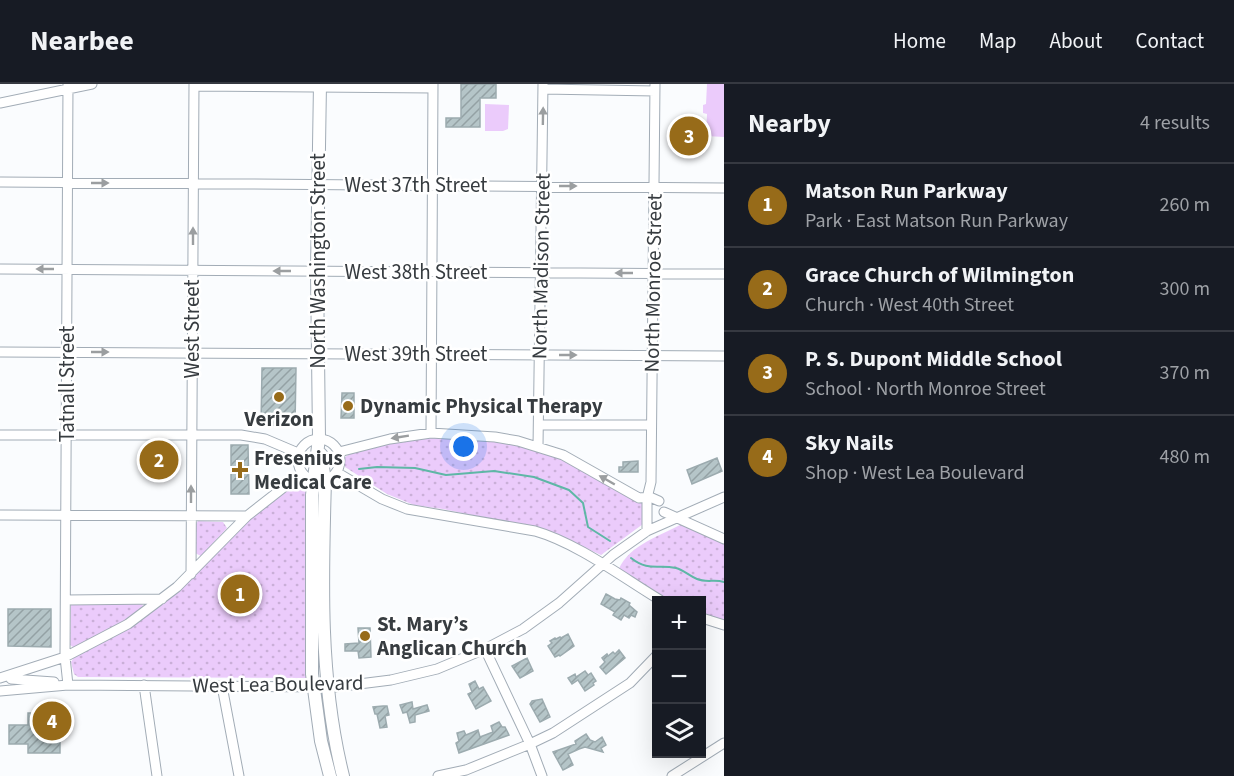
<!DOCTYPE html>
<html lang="en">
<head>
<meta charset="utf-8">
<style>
  body { margin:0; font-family:"Source Sans 3",sans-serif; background:#20242c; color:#f1f3f6 }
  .controls { position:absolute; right:18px; bottom:18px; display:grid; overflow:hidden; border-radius:0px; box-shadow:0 6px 24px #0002 }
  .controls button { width:54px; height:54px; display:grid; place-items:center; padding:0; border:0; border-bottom:2px solid #363941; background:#171b24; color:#f1f3f6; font:30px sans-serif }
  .you { position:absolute; left:464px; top:363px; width:21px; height:21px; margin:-15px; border:4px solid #fff; border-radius:50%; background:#1a73e8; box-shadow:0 0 0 9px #1a73e833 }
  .badge { display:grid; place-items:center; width:39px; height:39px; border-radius:50%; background:#976b19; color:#fff; font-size:20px; font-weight:700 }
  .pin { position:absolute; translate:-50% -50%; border:3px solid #fff; box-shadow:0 2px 6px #0006 }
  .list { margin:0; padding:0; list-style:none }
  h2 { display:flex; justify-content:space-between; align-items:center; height:78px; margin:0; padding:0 24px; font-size:26px }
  h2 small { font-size:20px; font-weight:400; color:#9ea1a6 }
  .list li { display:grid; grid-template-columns:39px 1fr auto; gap:18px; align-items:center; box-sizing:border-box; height:84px; padding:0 24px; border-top:2px solid #363941 }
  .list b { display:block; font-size:22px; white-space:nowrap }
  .list p { margin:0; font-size:20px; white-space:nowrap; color:#9ea1a6 }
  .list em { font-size:20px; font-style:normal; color:#9ea1a6 }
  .icon { flex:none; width:33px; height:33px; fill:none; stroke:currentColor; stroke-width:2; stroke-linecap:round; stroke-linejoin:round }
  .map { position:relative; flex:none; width:724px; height:692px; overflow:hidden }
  header { display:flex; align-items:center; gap:36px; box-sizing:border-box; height:84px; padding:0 30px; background:#171b24; border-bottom:2px solid #363941 }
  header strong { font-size:28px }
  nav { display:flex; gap:33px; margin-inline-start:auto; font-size:21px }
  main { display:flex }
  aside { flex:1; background:#171b24 }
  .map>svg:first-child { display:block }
</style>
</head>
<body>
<header>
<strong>Nearbee</strong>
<nav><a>Home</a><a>Map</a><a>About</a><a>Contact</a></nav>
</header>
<main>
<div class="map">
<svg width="724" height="692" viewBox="0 0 724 692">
  <defs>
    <pattern id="park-dots" width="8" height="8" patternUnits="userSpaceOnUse" patternTransform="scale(1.5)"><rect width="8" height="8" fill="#ebcbfb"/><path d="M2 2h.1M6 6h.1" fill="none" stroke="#caafd8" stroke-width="1.8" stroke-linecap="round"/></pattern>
    <pattern id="building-hatch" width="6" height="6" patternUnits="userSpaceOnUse" patternTransform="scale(1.5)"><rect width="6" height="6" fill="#b5c5c8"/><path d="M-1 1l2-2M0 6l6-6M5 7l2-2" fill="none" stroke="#94a1a4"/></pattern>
  </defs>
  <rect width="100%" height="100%" fill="#fafcfe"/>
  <path fill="#ebcbfb" d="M707 0H724V53L706 52 707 30 703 29V21L706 20Z
    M485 20 509 21 508 45 503 47H485Z"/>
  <path fill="url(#park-dots)" d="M430 352H479L557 370 639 414 644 422 643 440 601 471 548 447 443 425 414 421 387 410 345 383V373L355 367Z
    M301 397 309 401V594L78 593 74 590 71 578 75 572 127 544 254 430 289 402Z
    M198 437 223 438 227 444 201 472 195 469 196 440Z
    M680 441 724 455V541L702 534V516H660L617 490C625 463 657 453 680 441Z
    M139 517 144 523 126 536 76 563H73L70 561 71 520Z"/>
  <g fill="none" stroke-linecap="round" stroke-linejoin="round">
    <path stroke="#5eb7a6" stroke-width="2" d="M359 385 377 383 415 384 446 391 494 387 534 393 569 406 583 419 588 443 610 457
      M631 474C649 488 657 480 676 484 684 486 689 492 697 495 706 499 715 495 724 498"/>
  </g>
  <path fill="url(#building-hatch)" stroke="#9cabaf" stroke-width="1.5" d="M461 0H496V14H480V43H446V34H461Z
    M262 284H296L295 342 261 341Z
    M342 309H354V334H341Z
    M231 361H248L249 410H231Z
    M717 374 722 387 692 400 687 386Z
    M638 377V388H619V383H623V378Z
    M606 510 615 515 620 516 621 514 630 519 629 521 637 528 635 533 631 531 629 534 624 531 621 536 613 531 615 528 601 520Z
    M8 525H51V563L8 562Z
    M358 544H370L371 573 359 574 358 567H345V560L359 559Z
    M568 550 574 562 560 572 559 571 555 573 548 562 552 559 550 557 555 554 556 555 560 553 561 554Z
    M619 566 625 574 606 590 600 583 605 578 602 574 607 570 608 572 613 568 615 570Z
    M527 574 533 587 520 594 512 582Z
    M585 587 588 591 591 589 596 597 593 599 594 601 585 607 578 596 572 600 568 594 575 590 576 593Z
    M475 597 479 605 483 603 491 617 476 625 468 610 472 608 469 600Z
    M542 615 550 633 540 638 530 620 532 617Z
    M412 618 413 625 427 621 429 627 415 631V638L410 639 407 628 403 629 400 621Z
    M383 622H387L389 631 385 632 387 643 380 644 377 630H375L373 623Z
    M28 629H60V669H28V660H9V641H28Z
    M499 638 502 643H505L509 651 459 669 456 659 459 657 457 649 464 647 466 651 478 646 480 653 493 648 491 642Z
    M586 650 590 656 595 658 602 653 606 661 601 664 603 668 585 663 579 665 568 670 573 681 563 686 553 668 576 660 575 657Z"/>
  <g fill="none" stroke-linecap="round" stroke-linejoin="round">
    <defs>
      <path id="minor" d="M194 2 433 4
        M543 5 655 7
        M0 19 92 0
        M0 98 724 104
        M0 185 724 190
        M0 268 724 272
        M539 341H651
        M431 349 433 0
        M0 351H241L265 355 298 369
        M298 376a21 21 0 1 1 42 0a21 21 0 1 1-42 0Z
        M538 363 543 0
        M339 368 390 355 431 349 495 353 518 357 563 371 639 414 650 413 659 417
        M336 388 382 415 407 425 535 447C577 459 622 493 660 516
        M664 428 724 455
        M0 431 247 432
        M647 447V414L651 398 655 0
        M191 490 194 0
        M66 516 162 515
        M702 534 724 541
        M485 565 530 660 542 692
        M0 594 65 573 128 540 177 503 247 432 302 389
        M11 595 54 598
        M68 601 65 573 68 0
        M144 601 157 692
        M222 602 239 692
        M0 607 68 601 335 603 391 596 437 585 485 565 523 545 559 519 613 471 647 447 724 413
        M438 692 466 686 530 660 553 649 630 599 656 572
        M672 692 724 659"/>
      <path id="major" d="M320 0 317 187 319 354 312 411V590L321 657 330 692
        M321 370 325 397C322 495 319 596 343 692"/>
    </defs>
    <use href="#minor" stroke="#a2acb6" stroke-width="11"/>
    <use href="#major" stroke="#a2acb6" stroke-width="14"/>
    <use href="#minor" stroke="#fff" stroke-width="9"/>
    <use href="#major" stroke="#fff" stroke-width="12"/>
  </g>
  <defs><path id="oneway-solid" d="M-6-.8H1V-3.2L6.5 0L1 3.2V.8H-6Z" transform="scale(1.5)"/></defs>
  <g fill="#9b9ea0">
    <use href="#oneway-solid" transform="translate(543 32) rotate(-89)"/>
    <use href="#oneway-solid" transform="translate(100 99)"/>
    <use href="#oneway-solid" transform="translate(568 102)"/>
    <use href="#oneway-solid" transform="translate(193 152) rotate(-90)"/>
    <use href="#oneway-solid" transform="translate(45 185) rotate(-180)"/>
    <use href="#oneway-solid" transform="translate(282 187) rotate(-180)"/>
    <use href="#oneway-solid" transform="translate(624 189) rotate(-180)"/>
    <use href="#oneway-solid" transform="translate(100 268)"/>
    <use href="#oneway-solid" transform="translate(568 271)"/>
    <use href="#oneway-solid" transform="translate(400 353) rotate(171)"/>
    <use href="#oneway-solid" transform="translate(607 396) rotate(-150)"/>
    <use href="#oneway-solid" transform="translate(191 410) rotate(-90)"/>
  </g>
  <g fill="#976b19" stroke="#fff" stroke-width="2">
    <circle cx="279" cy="313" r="6"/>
    <circle cx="348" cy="322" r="6"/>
    <path d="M237 377h6v6h6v6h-6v6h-6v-6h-6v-6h6z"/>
    <circle cx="365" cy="552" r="6"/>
  </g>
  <g text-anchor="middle" stroke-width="5" stroke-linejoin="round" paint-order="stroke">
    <g font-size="21" fill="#373c40" stroke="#fff">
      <text x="416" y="108">West 37th Street</text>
      <text transform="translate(318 177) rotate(-90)" y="7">North Washington Street</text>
      <text transform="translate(541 182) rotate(-89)" y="7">North Madison Street</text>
      <text x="416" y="195">West 38th Street</text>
      <text transform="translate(653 199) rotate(-89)" y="7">North Monroe Street</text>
      <text transform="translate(192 245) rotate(-90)" y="7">West Street</text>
      <text x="416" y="277">West 39th Street</text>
      <text transform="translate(67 300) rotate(-90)" y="7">Tatnall Street</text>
      <text transform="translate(278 600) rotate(-1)" y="7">West Lea Boulevard</text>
    </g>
    <g font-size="21" font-weight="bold" fill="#373c40" stroke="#fff" text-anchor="start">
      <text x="360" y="329">Dynamic Physical Therapy</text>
      <text x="279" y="342" text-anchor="middle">Verizon</text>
      <text x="254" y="381">Fresenius<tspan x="254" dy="24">Medical Care</tspan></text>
      <text x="377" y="547">St. Mary’s<tspan x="377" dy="24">Anglican Church</tspan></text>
    </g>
  </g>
</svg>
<div class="controls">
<button>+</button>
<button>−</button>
<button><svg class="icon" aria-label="layers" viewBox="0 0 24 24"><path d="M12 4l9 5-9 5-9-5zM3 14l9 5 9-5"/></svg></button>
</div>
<div class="you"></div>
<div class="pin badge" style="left:240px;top:510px">1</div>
<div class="pin badge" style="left:159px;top:376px">2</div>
<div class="pin badge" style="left:689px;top:52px">3</div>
<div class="pin badge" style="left:52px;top:637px">4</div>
</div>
<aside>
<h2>Nearby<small>4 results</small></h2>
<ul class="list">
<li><span class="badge">1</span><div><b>Matson Run Parkway</b><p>Park · East Matson Run Parkway</p></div><em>260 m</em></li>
<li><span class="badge">2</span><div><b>Grace Church of Wilmington</b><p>Church · West 40th Street</p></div><em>300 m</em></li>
<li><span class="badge">3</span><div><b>P. S. Dupont Middle School</b><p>School · North Monroe Street</p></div><em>370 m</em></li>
<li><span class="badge">4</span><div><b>Sky Nails</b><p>Shop · West Lea Boulevard</p></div><em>480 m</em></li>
</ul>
</aside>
</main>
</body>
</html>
